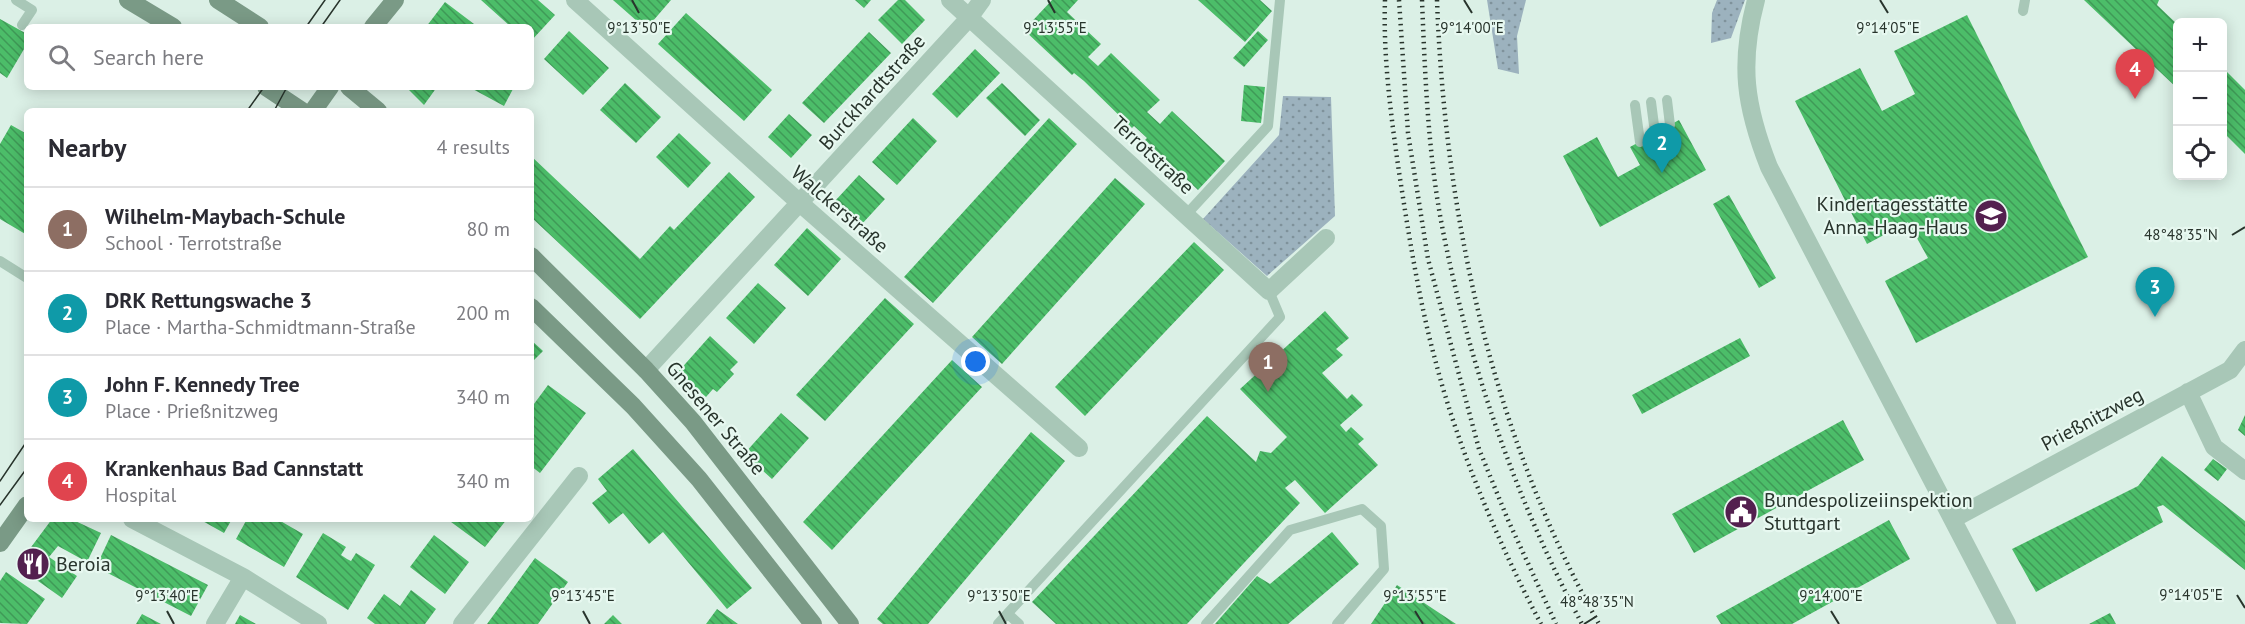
<!DOCTYPE html>
<html lang="en">
<head>
<meta charset="utf-8">
<style>
  body { margin:0; font-family:"PT Sans",sans-serif; background:#f2f2f3; color:#2b2b33 }
  .controls { position:absolute; right:18px; top:18px; display:grid; overflow:hidden; border-radius:9px; box-shadow:0 3px 15px #0003 }
  .controls button { width:54px; height:54px; display:grid; place-items:center; padding:0; border:0; border-bottom:2px solid #e1e1e2; background:#fff; color:#2b2b33; font:30px sans-serif }
  .you { position:absolute; left:976px; top:362px; width:21px; height:21px; margin:-15px; border:4px solid #fff; border-radius:50%; background:#1a73e8; box-shadow:0 0 0 9px #1a73e833 }
  .badge { display:grid; place-items:center; width:39px; height:39px; border-radius:50%; background:#53204f; color:#fff; font-size:20px; font-weight:700 }
  .pin { position:absolute; translate:-50% -50px; filter:drop-shadow(0 2px 3px #0008) }
  .pin::after { content:''; position:absolute; top:32px; width:21px; height:18px; background:inherit; clip-path:polygon(0 0,100% 0,50% 100%) }
  .list { margin:0; padding:0; list-style:none }
  h2 { display:flex; justify-content:space-between; align-items:center; height:78px; margin:0; padding:0 24px; font-size:26px }
  h2 small { font-size:20px; font-weight:400; color:#7c7c81 }
  .list li { display:grid; grid-template-columns:39px 1fr auto; gap:18px; align-items:center; box-sizing:border-box; height:84px; padding:0 24px; border-top:2px solid #e1e1e2 }
  .list b { display:block; font-size:22px; white-space:nowrap }
  .list p { margin:0; font-size:20px; white-space:nowrap; color:#7c7c81 }
  .list em { font-size:20px; font-style:normal; color:#7c7c81 }
  .icon { flex:none; width:33px; height:33px; fill:none; stroke:currentColor; stroke-width:2; stroke-linecap:round; stroke-linejoin:round }
  .map { position:relative; flex:none; width:2245px; height:624px; overflow:hidden }
  .search { position:absolute; background:#fff; box-shadow:0 3px 15px #0003; left:24px; top:24px; width:510px; height:66px; display:flex; align-items:center; gap:15px; box-sizing:border-box; padding:0 21px; border-radius:9px; color:#7c7c81; font-size:22px }
  .panel { position:absolute; background:#fff; box-shadow:0 3px 15px #0003; left:24px; top:108px; width:510px; height:414px; border-radius:9px }
  .map>svg:first-child { display:block }
</style>
</head>
<body>
<div class="map">
<svg width="2245" height="624" viewBox="0 0 2245 624">
  <defs>
    <pattern id="green-dots" width="8" height="8" patternUnits="userSpaceOnUse" patternTransform="scale(1.5)"><rect width="8" height="8" fill="#9cb2be"/><path d="M2 2h.1M6 6h.1" fill="none" stroke="#7f929b" stroke-width="1.8" stroke-linecap="round"/></pattern>
    <pattern id="building-back-hatch" width="6" height="6" patternUnits="userSpaceOnUse" patternTransform="scale(1.5)"><rect width="6" height="6" fill="#4cbd69"/><path d="M-1 5l2 2M0 0l6 6M5-1l2 2" fill="none" stroke="#3f9a57"/></pattern>
  </defs>
  <rect width="100%" height="100%" fill="#dbf0e6"/>
  <path fill="url(#green-dots)" d="M1487 0H1526L1517 36 1519 74 1498 69Z
    M1717 0H1745L1731 38 1711 43 1712 13Z
    M1283 96 1331 97 1335 216 1267 276 1203 219 1279 135Z"/>
  <path fill="url(#building-back-hatch)" d="M481 0H538L555 15 531 41V27H511Z
    M613 0H671L646 29Z
    M855 0H871L864 8Z
    M898 0H905L925 20 902 44 878 20Z
    M1052 0H1078L1067 12 1101 44 1088 57 1098 66 1111 53 1160 100 1147 112 1160 124 1172 111 1225 161 1198 190 1145 140 1147 138 1134 126 1132 128 1084 81 1074 73 1072 75 1024 30Z
    M1198 0H1260L1272 11 1245 42Z
    M2084 0H2159L2157 5 2178 25V89Z
    M445 2 474 24 472 27H426Z
    M686 13 772 90 744 121 658 44Z
    M1967 15 2088 257 1916 343 1885 281 1928 258 1908 222 1867 244 1795 101 1860 68 1882 111 1915 94 1894 51Z
    M0 19 27 34V44L7 78 0 73Z
    M569 31 609 68 583 95 544 59Z
    M1258 31 1268 40 1244 67 1233 58Z
    M869 32 891 53 824 123 802 103Z
    M975 49 1000 73 957 118 932 94Z
    M2223 68 2245 90V154L2223 132Z
    M625 83 661 117 636 143 600 110Z
    M1002 83 1040 120 1025 136 986 98Z
    M1244 85 1265 87 1261 123 1241 121Z
    M406 87H437L424 105Z
    M469 87H514L504 106Z
    M789 114 812 135 791 158 768 137Z
    M913 118 937 141 897 185 872 162Z
    M1049 118 1077 144 933 303 904 277Z
    M1679 120 1706 170 1600 227 1563 156 1597 137 1618 177 1640 165 1630 147Z
    M11 125 27 134V235L0 219V144Z
    M679 133 711 163 688 188 656 157Z
    M531 156 640 259 670 226 674 230 729 172 755 197 640 319 531 217Z
    M859 175 885 199 861 225 835 201Z
    M1115 178 1145 204 1002 364 972 337Z
    M1729 195 1776 278 1759 288 1713 204Z
    M807 228 841 259 808 296 774 265Z
    M1194 242 1224 270 1085 416 1055 387Z
    M758 283 786 308 754 344 726 318Z
    M885 298 914 324 825 421 796 395Z
    M1325 311 1349 338 1336 349 1343 355 1322 373 1347 399 1352 394 1363 405 1340 425 1346 432 1351 427 1364 439 1358 444 1378 465 1325 513 1295 480 1285 488 1300 503 1187 624H1056L1032 602 1207 416 1256 462 1260 451 1271 453 1287 437 1240 389Z
    M710 336 738 362 730 370 734 374 717 392 713 389 706 397 678 372Z
    M1740 338 1750 356 1642 414 1632 395Z
    M531 340 543 351 531 363Z
    M952 360 982 387 832 550 803 522Z
    M548 385 586 413 540 473 531 466V408Z
    M781 413 809 438 772 479 744 454Z
    M2245 415V436L2238 430Z
    M1843 420 1864 460 1694 553 1672 514Z
    M1031 432 1065 461 928 624H883L877 619Z
    M633 449 752 588 727 609 663 532 649 544 623 513 609 524 592 503 607 491 598 479Z
    M2162 456 2245 521V570L2163 505 2157 507 2163 522 2036 592 2012 549 2138 486Z
    M2213 459 2227 469 2218 481 2204 470Z
    M52 519H71L101 533 87 562 58 546 49 557 77 576 62 598 17 566Z
    M199 519H232L224 533Z
    M247 519H277L303 534 284 567 236 539Z
    M447 519H507L485 547Z
    M1889 520 1910 559 1792 624H1721L1716 616Z
    M1332 532 1359 564 1288 624H1215L1257 576 1270 584Z
    M323 533 346 547 341 555 347 559 351 561 356 553 375 565 348 610 296 577Z
    M111 535 208 585 191 616 96 567Z
    M434 535 469 562 445 594 410 567Z
    M535 558 568 582 538 624H487Z
    M6 572 45 599 27 624 0 623V581Z
    M1397 585 1456 624H1371Z
    M411 590 436 609 425 624H375L367 618 384 594 400 606Z
    M717 609 738 624H706Z
    M2110 613 2116 624H2089Z
    M142 614 161 624H136Z
    M240 615 256 624H235Z
    M613 615 622 624H604Z"/>
  <g fill="none" stroke-linecap="round" stroke-linejoin="round">
    <path stroke="#a8c7b7" stroke-width="10" d="M16 0 32 10 22 25
      M2023 11 2025 0
      M1667 100 1670 125
      M1651 102 1655 133
      M1635 105 1640 142
      M1185 216 1268 126 1280 0
      M0 261 27 278
      M1008 614 1019 624
      M998 624 1280 317 1269 291
      M1206 624 1290 530 1362 509 1381 526 1384 569 1337 624"/>
    <path stroke="#a8c7b7" stroke-width="18" d="M575 0 801 204 1079 448
      M950 0 1269 291 1326 238
      M1756 0C1739 64 1745 106 1769 167L2007 624
      M646 370 969 18 982 0
      M2188 392 2214 447 2245 471
      M132 519 243 577 318 624
      M1953 519 2230 370 2245 350
      M215 624 243 577
      M462 624 579 476"/>
    <path stroke="#7a9a86" stroke-width="18" d="M128 0 173 27
      M218 0 260 27
      M373 27 395 0
      M266 87 302 111
      M349 87 378 111
      M313 111 330 87
      M531 256 646 370 693 422 850 624
      M531 307 633 406 699 479 813 624
      M0 543 27 505"/>
    <path stroke="#28342c" stroke-width="1.5" d="M306 27 325 0
      M321 27 340 0
      M247 111 264 87
      M274 111 287 87
      M0 481 27 441
      M0 505 27 468"/>
    <path stroke="#28342c" stroke-width="4.5" stroke-dasharray="1.5 4.5" stroke-linecap="butt" d="M1385 0C1383 57 1391 116 1399 172 1409 236 1419 301 1436 363 1458 448 1500 547 1541 624
      M1399 0 1408 133 1428 259 1479 449 1508 520 1556 624
      M1422 0C1425 75 1428 153 1442 226 1469 365 1516 500 1582 624
      M1437 0C1445 217 1492 434 1599 624"/>
  </g>
  <path fill="none" stroke="#28342c" stroke-width="2" d="M632 0 639 13M1048 0 1055 13M1464 0 1472 13M1880 0 1888 13M2232 235 2245 227M2237 595 2245 608M167 611 174 624M583 611 590 624M999 611 1006 624M1415 611 1423 624M1831 611 1839 624M1584 624 1597 616"/>
  <defs>
    <symbol id="school-disc" viewBox="-11 -11 22 22"><circle r="9.5" fill="#53204f" stroke="#e7f8f0"/><path d="M0-5L7-2L0 1L-7-2ZM-4 1L0 2.5L4 1V4Q0 6-4 4Z" fill="#fff"/></symbol>
    <symbol id="civic-disc" viewBox="-11 -11 22 22"><circle r="9.5" fill="#53204f" stroke="#e7f8f0"/><path d="M-.6-6.5H3V-4.5H.6V-3L4-1V1h2V6H-6V1h2V-1L-.6-3ZM-1.2 2.5V6h2.4V2.5Z" fill="#fff"/></symbol>
    <symbol id="restaurant-disc" viewBox="-11 -11 22 22"><circle r="9.5" fill="#53204f" stroke="#e7f8f0"/><path d="M-5-6h1v4h1v-4h1v4h1v-4h1v5L-1.5 .5V6h-2V.5L-5-1ZM5-6V6H3V1.5H1.5Q1.5-4 5-6Z" fill="#fff"/></symbol>
  </defs>
  <g fill-rule="evenodd">
    <use href="#school-disc" x="1972" y="197" width="38" height="38"/>
    <use href="#civic-disc" x="1722" y="493" width="38" height="38"/>
    <use href="#restaurant-disc" x="14" y="545" width="38" height="38"/>
  </g>
  <g text-anchor="middle" stroke-width="4.5" stroke-linejoin="round" paint-order="stroke">
    <g font-size="20" fill="#28342c" stroke="#e7f8f0">
      <text transform="translate(872 92) rotate(-48)" y="7">Burckhardtstraße</text>
      <text transform="translate(1153 155) rotate(43)" y="7">Terrotstraße</text>
      <text transform="translate(840 209) rotate(41)" y="7">Walckerstraße</text>
      <text transform="translate(716 418) rotate(50)" y="7">Gnesener Straße</text>
      <text transform="translate(2092 419) rotate(-28)" y="7">Prießnitzweg</text>
    </g>
    <g font-size="20" fill="#28342c" stroke="#e7f8f0" text-anchor="start">
      <text x="1968" y="211" text-anchor="end">Kindertagesstätte<tspan x="1968" dy="23">Anna-Haag-Haus</tspan></text>
      <text x="1764" y="507">Bundespolizeiinspektion<tspan x="1764" dy="23">Stuttgart</tspan></text>
      <text x="56" y="571">Beroia</text>
    </g>
  </g>
  <g font-size="15" text-anchor="middle" fill="#28342c" stroke="#e7f8f0" stroke-width="4.5" stroke-linejoin="round" paint-order="stroke">
    <text x="639" y="33">9°13'50"E</text>
    <text x="1055" y="33">9°13'55"E</text>
    <text x="1472" y="33">9°14'00"E</text>
    <text x="1888" y="33">9°14'05"E</text>
    <text x="2181" y="240">48°48'35"N</text>
    <text x="2191" y="600">9°14'05"E</text>
    <text x="167" y="601">9°13'40"E</text>
    <text x="583" y="601">9°13'45"E</text>
    <text x="999" y="601">9°13'50"E</text>
    <text x="1415" y="601">9°13'55"E</text>
    <text x="1831" y="601">9°14'00"E</text>
    <text x="1597" y="607">48°48'35"N</text>
  </g>
</svg>
<div class="controls">
<button>+</button>
<button>−</button>
<button><svg class="icon" aria-label="locate" viewBox="0 0 24 24"><circle cx="12" cy="12" r="6"/><path d="M12 2v4M12 18v4M2 12h4M18 12h4"/></svg></button>
</div>
<div class="you"></div>
<div class="pin badge" style="left:1268px;top:392px;background:#8d6e63">1</div>
<div class="pin badge" style="left:1662px;top:173px;background:#0f9aa8">2</div>
<div class="pin badge" style="left:2155px;top:317px;background:#0f9aa8">3</div>
<div class="pin badge" style="left:2135px;top:99px;background:#e0444e">4</div>
<div class="search"><svg class="icon" aria-label="search" viewBox="0 0 24 24"><circle cx="10" cy="10" r="6"/><path d="M15 15l6 6"/></svg>Search here</div>
<section class="panel">
<h2>Nearby<small>4 results</small></h2>
<ul class="list">
<li><span class="badge" style="background:#8d6e63">1</span><div><b>Wilhelm-Maybach-Schule</b><p>School · Terrotstraße</p></div><em>80 m</em></li>
<li><span class="badge" style="background:#0f9aa8">2</span><div><b>DRK Rettungswache 3</b><p>Place · Martha-Schmidtmann-Straße</p></div><em>200 m</em></li>
<li><span class="badge" style="background:#0f9aa8">3</span><div><b>John F. Kennedy Tree</b><p>Place · Prießnitzweg</p></div><em>340 m</em></li>
<li><span class="badge" style="background:#e0444e">4</span><div><b>Krankenhaus Bad Cannstatt</b><p>Hospital</p></div><em>340 m</em></li>
</ul>
</section>
</div>
</body>
</html>
